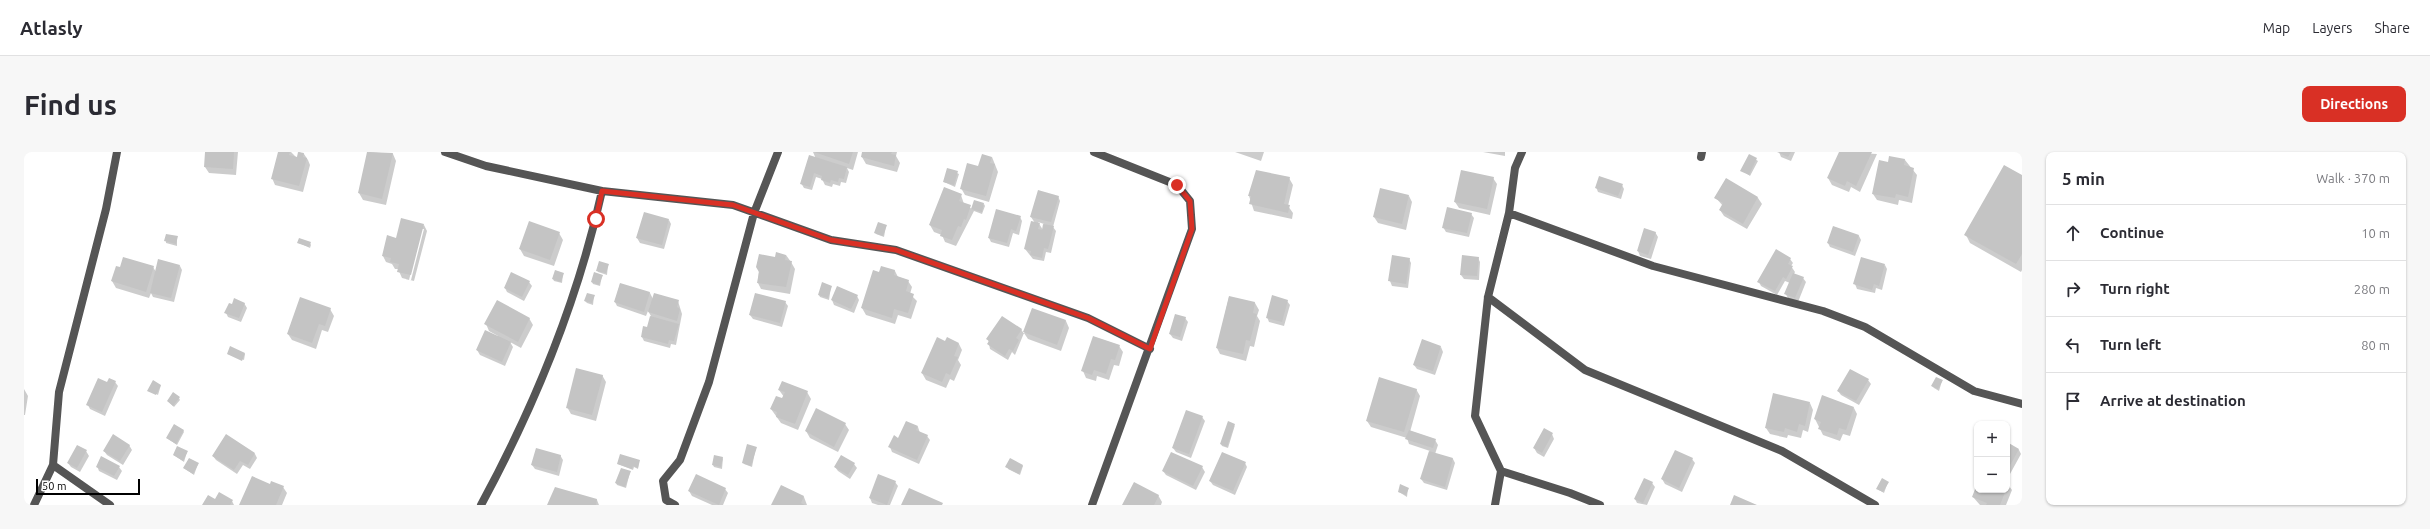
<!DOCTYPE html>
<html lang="en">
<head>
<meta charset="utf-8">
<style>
  body { margin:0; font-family:Ubuntu,sans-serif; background:#f7f7f7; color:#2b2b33 }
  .controls { position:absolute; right:12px; bottom:12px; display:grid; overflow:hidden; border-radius:8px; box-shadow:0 1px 3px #0004 }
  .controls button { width:36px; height:36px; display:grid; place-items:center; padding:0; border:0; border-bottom:1px solid #e1e1e2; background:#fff; color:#2b2b33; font:20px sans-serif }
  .scale { position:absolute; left:12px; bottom:10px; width:104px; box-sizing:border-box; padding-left:4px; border:2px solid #000; border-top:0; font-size:11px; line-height:14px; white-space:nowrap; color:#000; -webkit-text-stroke:3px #fff; paint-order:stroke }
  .stop { position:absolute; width:12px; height:12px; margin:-9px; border:3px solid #d93025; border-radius:50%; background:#fff }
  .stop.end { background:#d93025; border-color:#fff; box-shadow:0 1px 4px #0008 }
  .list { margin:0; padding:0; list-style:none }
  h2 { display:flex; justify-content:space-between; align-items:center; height:52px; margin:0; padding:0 16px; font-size:17px }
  h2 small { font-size:13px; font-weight:400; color:#7c7c81 }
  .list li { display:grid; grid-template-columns:26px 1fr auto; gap:12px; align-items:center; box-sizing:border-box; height:56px; padding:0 16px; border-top:1px solid #e1e1e2 }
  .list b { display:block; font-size:15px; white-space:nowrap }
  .list em { font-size:13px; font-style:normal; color:#7c7c81 }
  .icon { flex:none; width:22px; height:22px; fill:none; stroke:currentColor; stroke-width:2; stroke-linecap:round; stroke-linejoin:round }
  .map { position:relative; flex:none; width:1998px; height:353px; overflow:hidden; border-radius:8px }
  header { display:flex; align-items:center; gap:24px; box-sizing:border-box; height:56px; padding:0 20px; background:#fff; border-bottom:1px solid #e1e1e2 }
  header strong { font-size:19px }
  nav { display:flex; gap:22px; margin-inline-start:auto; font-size:14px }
  .intro { display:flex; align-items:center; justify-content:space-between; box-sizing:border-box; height:96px; padding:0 24px }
  h1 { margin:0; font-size:28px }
  .button { padding:10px 18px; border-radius:8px; background:#d93025; color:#fff; font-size:14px; font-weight:700 }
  main { display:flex; gap:24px; padding:0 24px }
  aside { flex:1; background:#fff; border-radius:8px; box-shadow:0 1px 3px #0004 }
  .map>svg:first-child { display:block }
</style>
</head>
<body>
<header>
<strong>Atlasly</strong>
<nav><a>Map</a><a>Layers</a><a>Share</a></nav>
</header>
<div class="intro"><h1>Find us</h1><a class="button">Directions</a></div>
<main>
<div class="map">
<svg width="1998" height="353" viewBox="0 0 1998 353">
  <rect width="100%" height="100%" fill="#fff"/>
  <path fill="#0003" fill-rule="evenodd" d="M182 0H214L212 23 185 21 181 15Z
    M259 0H267L273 6 275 0 280 2 284 8 286 13 279 40 251 33 248 26Z
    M345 0 369 2 372 9 362 53 339 48 335 41Z
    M789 0H834L829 18 823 16 825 20 822 31 817 30 816 34 809 32 808 35 801 33 798 27 792 25 788 38 780 36 777 31 792 7Z
    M839 0H873L872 4 876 11 873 20 842 12 838 5Z
    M1211 0H1240L1237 9Z
    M1459 0H1481V4Z
    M1755 0H1771L1767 9 1757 5Z
    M1816 0 1853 2 1836 40 1827 35 1825 40 1808 33 1804 26Z
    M1725 3 1734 9 1726 24 1718 18Z
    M968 5 974 20 965 50 941 43 937 36 955 16Z
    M1881 8 1893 23 1888 51 1875 48 1874 53 1853 48 1849 42 1864 11Z
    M924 17 935 22 931 35 920 30Z
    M1998 24V118L1997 120 1946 91 1942 83Z
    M1265 26 1269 33 1264 54 1269 61 1268 67 1230 59 1225 44Z
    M1469 26 1473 32 1466 63 1435 56 1431 50Z
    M1702 27 1734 46 1738 52 1723 77 1700 64 1696 58 1699 54 1692 46Z
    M1598 33 1600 37 1597 47 1574 40 1572 35Z
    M937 43 940 52 948 57 960 52 961 54 958 62 950 59 932 94 921 90 918 83 910 80 906 73Z
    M1034 44 1036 49 1029 75 1032 79 1027 101 1022 100 1020 109 1009 107 1001 97 1011 71 1007 65ZM1014 70 1020 72 1019 78Z
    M1385 44 1388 50 1382 78 1354 71 1350 65Z
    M1447 62 1450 66 1445 85 1422 80 1419 75Z
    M996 65 998 69 995 83 989 81 985 95 967 90 965 86Z
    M645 68 647 72 640 97 616 91 613 86Z
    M400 73 403 79 390 129 378 126 374 117H371L368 112 362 110 359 104 373 87ZM398 77H400L387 128H385Z
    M862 74 860 85 852 82 851 80Z
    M1810 75 1835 84 1837 88 1831 104 1806 95 1804 91Z
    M1631 80 1634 85 1627 107 1616 104 1614 99Z
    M535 81 539 88 530 114 500 104 496 97Z
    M142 83 153 85V94L142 91Z
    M275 91H286L287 93 286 96Z
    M736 103 751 106 762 103 767 110 771 117 766 142 737 137 734 131Z
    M1454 106 1456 110 1455 128 1440 127 1437 123Z
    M1385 107 1387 111 1384 136 1368 134 1366 129Z
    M1766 107 1769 111 1767 114 1771 120 1770 122 1779 126 1782 130 1774 150 1764 146 1761 141 1766 131 1761 129 1753 143 1737 134 1735 130Z
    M584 113 583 123 574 120 573 118Z
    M1861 113 1863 117 1858 138 1852 136 1851 141 1833 137 1831 132Z
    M156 114 158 118 150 150 129 145 127 141 125 146 92 136 88 129 129 115 132 120Z
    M871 119 874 125 884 129 888 135 886 142 893 149 887 167 874 163 871 172 842 163 838 156 856 121Z
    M539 122 538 131 530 129 529 127Z
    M578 124 576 134 569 132 568 130Z
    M505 130 508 134 500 149 483 140 481 136Z
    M596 132 626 141 629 147 654 149 658 162 652 193 647 192 646 196 620 189 618 185 624 176 627 164 624 159 622 164 593 154 591 150Z
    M807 135 805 148 796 145 795 143Z
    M570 144 569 153 563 151 561 149Z
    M833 144 835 148 830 161 810 153 808 148Z
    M1205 145 1231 151 1235 158 1233 164 1236 169 1230 195 1226 194 1222 209 1196 202 1193 196Z
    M1263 149 1266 153 1260 174 1245 170 1243 165Z
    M761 150 764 154 758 175 729 167 726 163Z
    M220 151 223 156 217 170 204 165 202 161 208 153Z
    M306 157 310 164 304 180 298 178 292 197 268 188 264 182Z
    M1009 157 1042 169 1045 176 1037 199 1004 187 1000 181 991 203 988 200 984 208 966 197 964 187 997 177 1000 182Z
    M505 166 509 173 497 196 486 190 489 195 481 214 456 203 453 198 474 184 465 179 462 172Z
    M1161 166 1164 170 1158 189 1149 186 1146 182Z
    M921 190 935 192 938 198 934 208 937 213 930 229 926 227 922 236 902 228 898 221Z
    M1095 194 1099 200 1095 214 1090 213 1085 228 1073 224 1072 229 1062 226 1059 219Z
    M1417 195 1419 200 1411 223 1393 217 1390 213Z
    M206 196 221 202 220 208 204 202Z
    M578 223 582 230 572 269 547 262 543 255Z
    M1844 228 1847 232 1835 253 1817 243 1814 239Z
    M1918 229 1915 239 1910 236 1908 234Z
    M91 230 94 234 81 264 66 257 64 253 84 231Z
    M137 233 134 243 125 238Z
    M0 237 4 244 1 263H0Z
    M1392 237 1396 244 1386 280 1411 288 1414 293 1411 302 1429 307 1431 311 1423 338 1400 331 1397 327 1406 299 1385 292 1383 286 1347 275 1343 269Z
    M755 238 783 240 787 247 774 278 757 271 747 257 759 248 760 245Z
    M155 246 156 248 150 255 144 249Z
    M1786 251 1789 258 1784 280 1779 278 1777 286 1764 283 1763 286 1746 282 1742 276Z
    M1830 256 1833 262 1826 284 1819 282 1816 289 1799 283 1791 267Z
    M1178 265 1181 269 1167 306 1152 300 1149 296Z
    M882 270 894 275 896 281 903 284 906 288 895 312 868 300 866 295 875 287Z
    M821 272 825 278 814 300 786 286 782 279Z
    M1211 273 1204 296 1198 294 1197 292Z
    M159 278 160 280 153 293 143 286Z
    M1528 282 1530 287 1520 305 1513 301 1510 296Z
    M202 284 231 302 233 306 226 317 219 313 213 322 192 308 189 304Z
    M1983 291 1995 298 1997 302 1986 322 1983 321Z
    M105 293 108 298 99 313 83 303 80 299Z
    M732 295 728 315 720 312 719 310Z
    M62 299 65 304 56 320 47 315 44 311Z
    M163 300 160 310 150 303Z
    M536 303 539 308 535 324 511 317 508 313Z
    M699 306 698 317 690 315 689 313Z
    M986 307 999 314 996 323 984 317Z
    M1668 307 1671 311 1658 340 1641 332 1638 327Z
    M615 309 614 317 610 315 609 318 594 312Z
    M1221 311 1223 315 1211 343 1189 333 1186 329Z
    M174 312 170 323 160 316Z
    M830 312 833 316 826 327 814 319 811 315Z
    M73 314 95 315 98 319 93 328 75 319Z
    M1178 315 1181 320 1172 338 1142 323 1139 319Z
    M606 320 602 336 593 333 592 331Z
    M854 324 871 330 874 334 866 353H854L848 351 846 346Z
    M1864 330 1860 341 1855 338 1854 337Z
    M1628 331 1631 335 1623 353 1613 351 1611 347Z
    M1983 331 1988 338 1982 353H1956L1949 345 1953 334V338H1983Z
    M246 333 259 335 263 341 258 353H217Z
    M758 334 780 345 783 353H748Z
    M1384 336 1383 345 1375 340Z
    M701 337 704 341 699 353H688L668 344 665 339Z
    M1134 343 1138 350 1137 353H1100Z
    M191 348 208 349 210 353H179Z
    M573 348 575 353H525Z"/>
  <path fill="#c4c4c4" d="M181 0H210L209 17 180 15Z
    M254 0H266L265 3 273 5 274 0 280 1 279 5 283 6 275 34 247 27Z
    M343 0 369 1 358 47 334 41Z
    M790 0H829L825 12Z
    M838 0H868L867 2 872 3 870 14 837 5Z
    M1753 0H1767L1764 5Z
    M1815 0H1848L1832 34 1823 29 1821 34 1803 26Z
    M958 2 968 5 966 11 971 12 962 44 936 37 943 11 954 14Z
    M1725 2 1733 6 1725 23 1716 19Z
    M785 3 823 15 820 27 815 26 814 30 807 28 806 31 797 28 798 24 790 21 786 35 776 32Z
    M1865 4 1881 7 1880 13 1890 16 1884 45 1872 42 1871 46 1848 42 1855 8 1864 10Z
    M1980 13 1998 23V102L1992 112 1940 83Z
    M923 16 934 19 930 33 919 30Z
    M1232 18 1266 25 1260 52 1266 53 1264 61 1225 52 1227 44H1224Z
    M1437 18 1470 25 1463 57 1430 50Z
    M1575 24 1599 32 1594 44 1571 36Z
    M1702 26 1734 45 1719 72 1695 58 1699 51 1690 46Z
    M920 35 938 42 935 49 947 53 942 68 940 67 937 75 934 74 928 88 916 84 918 78 905 73Z
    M1356 36 1385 43 1378 72 1349 65Z
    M1014 38 1035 44 1027 70 1006 65Z
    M950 48 960 51 958 60 947 57Z
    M1423 55 1448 61 1443 81 1418 76Z
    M972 57 997 64 992 79 987 77 983 91 964 86Z
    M620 60 645 67 638 93 612 86Z
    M377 66 400 72 387 123 373 120 375 112 366 110 367 106 358 104 363 83 372 86Z
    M505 69 536 80 526 108 495 97Z
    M1007 69 1016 71 1014 77 1018 78 1019 72 1030 74 1024 97 1020 96 1018 106 1006 103 1007 99 1000 97Z
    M854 70 863 73 859 84 850 81Z
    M1809 74 1835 83 1829 100 1803 91Z
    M1620 76 1632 80 1624 103 1613 99Z
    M142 82 154 84 152 92 140 89Z
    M275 86 287 90 285 95 273 91Z
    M1752 97 1767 106 1764 112 1769 114 1762 127 1759 125 1751 139 1733 130Z
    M752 100 762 103 761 108 768 109 762 135 733 131 735 120 732 115 735 102 751 105Z
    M1368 103 1386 106 1382 132 1364 129Z
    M1438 103 1455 105 1453 124 1436 123Z
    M99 105 130 114 122 140 87 129 92 114 96 115Z
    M1837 105 1861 112 1855 134 1850 132 1848 138 1829 132Z
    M134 107 156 113 147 146 126 141Z
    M575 109 585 112 582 121 572 119Z
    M857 114 871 118 870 123 885 128 882 139 890 142 884 161 870 157 868 166 837 156 849 118 855 120Z
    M531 118 540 121 537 130 528 127Z
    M487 120 506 129 498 145 480 136Z
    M570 120 579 123 575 133 567 130Z
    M1769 121 1780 125 1771 146 1760 142Z
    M798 130 808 134 804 146 794 143Z
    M596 131 626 140 620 160 590 150Z
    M813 134 834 143 827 157 807 148Z
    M563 141 571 143 568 151 560 149Z
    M630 141 655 148 653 155 656 157 653 169 624 160Z
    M731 141 762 149 756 171 725 163Z
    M1248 143 1264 148 1258 170 1242 166Z
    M1205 144 1231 150 1229 161 1233 162 1226 189 1222 188 1219 202 1192 196Z
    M276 145 307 156 301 174 295 172 288 191 263 182Z
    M210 146 221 151 215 166 200 161 205 151 208 152Z
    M473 148 506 166 494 190 460 172Z
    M1008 156 1042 168 1033 193 999 180Z
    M1151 162 1162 165 1156 185 1145 182Z
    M626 164 655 172 650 189 645 188 644 192 617 185 619 174 623 175Z
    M978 164 998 177 992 186 995 188 989 199 985 197 981 204 963 192 965 189 962 187Z
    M461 178 487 190 478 210 452 198Z
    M1069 184 1096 193 1091 208 1087 207 1082 222 1070 218 1068 223 1057 219Z
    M913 185 921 189 923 185 935 191 930 204 934 205 926 223 922 221 918 230 897 221Z
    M1398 187 1417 194 1409 219 1389 213Z
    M206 194 221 201 218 209 203 202Z
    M552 216 579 223 568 263 542 256Z
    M1826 217 1845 227 1832 249 1813 239Z
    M1355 225 1393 237 1380 280 1342 269Z
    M1912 225 1919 228 1914 237 1907 234Z
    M74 226 83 230 85 226 92 229 78 260 62 253Z
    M129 228 137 233 132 243 123 239Z
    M758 229 784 239 771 272 752 265 753 260 746 257 752 244 758 246 761 240 754 238Z
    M149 240 156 245 149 254 143 249Z
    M1749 241 1786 250 1781 274 1775 272 1773 280 1761 276 1760 280 1741 276Z
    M1798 243 1830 255 1822 278 1815 276 1813 283 1794 277 1797 270 1790 267Z
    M792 256 822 271 810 295 781 279Z
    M1162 258 1179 264 1165 302 1148 296Z
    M882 269 894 274 892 278 904 283 893 308 864 295 870 283 874 286Z
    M1204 269 1211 272 1203 295 1196 292Z
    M150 272 160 278 152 292 142 286Z
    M1520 276 1529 281 1518 301 1509 296Z
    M1385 278 1412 287 1409 296 1381 287Z
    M89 282 106 293 96 309 79 299Z
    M202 282 231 301 224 313 216 309 210 318 188 304Z
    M1983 290 1995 297 1983 319Z
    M723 292 733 295 727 314 718 311Z
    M53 293 63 298 53 316 43 311Z
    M153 294 164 299 159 309 149 303Z
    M512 296 537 303 533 320 507 313Z
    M1651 298 1669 306 1655 336 1637 327Z
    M1405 299 1429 306 1421 335 1396 327Z
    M1147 300 1179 314 1169 334 1138 319Z
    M1198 300 1222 310 1209 339 1185 329Z
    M596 302 616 308 614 316 609 314 608 317 593 312Z
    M690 303 699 305 697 315 688 313Z
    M817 303 831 311 824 323 810 315Z
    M77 304 96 314 90 324 72 315Z
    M165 306 175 311 169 322 159 316Z
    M986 306 999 313 995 322 981 315Z
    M597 316 607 319 601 335 591 331Z
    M672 322 702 336 695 353 664 339Z
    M854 322 872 329 863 353 845 346Z
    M228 324 246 332 247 329 260 334 252 353H215Z
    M1620 326 1629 330 1619 351 1610 347Z
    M1858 326 1865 330 1859 340 1852 337Z
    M1110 330 1135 343 1130 353H1098Z
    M1376 332 1385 336 1382 343 1374 340Z
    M1953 332V338H1982L1976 353H1962L1963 351 1948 345Z
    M757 333 780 344 777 351 781 353H747Z
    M531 335 573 347 572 353H523Z
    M885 336 919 351 918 353H877Z
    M195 340 209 348 206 353H178L184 343 191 347Z
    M1710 343 1733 353H1706Z"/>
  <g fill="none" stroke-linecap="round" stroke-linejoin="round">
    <path stroke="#555" stroke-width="8" d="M421 0 462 14 578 39 709 53 807 88 872 98 1064 166 1126 197
      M1677 5 1678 0
      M1485 61 1629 114 1799 159 1841 175 1950 239 1998 252
      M1464 145 1561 218 1758 299 1851 353
      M29 313 86 353
      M1477 319 1546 341 1576 353
      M10 353 29 313 35 240 82 57 93 0
      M457 353C510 255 554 148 578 39
      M651 353 642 348 639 329 656 308 685 230 730 61 754 0
      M1068 353 1168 77 1166 49 1153 33 1070 0
      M1471 353 1477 319 1451 264 1464 145 1485 61 1491 16 1498 0"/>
  </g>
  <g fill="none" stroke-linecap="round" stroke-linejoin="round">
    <path stroke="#d93025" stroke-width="5" d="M572 67 578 39 709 53 807 88 872 98 1064 166 1126 197 1168 77 1166 49 1153 33"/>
  </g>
</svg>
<div class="controls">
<button>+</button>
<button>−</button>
</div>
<div class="scale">50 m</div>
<div class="stop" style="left:572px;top:67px"></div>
<div class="stop end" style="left:1153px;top:33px"></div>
</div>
<aside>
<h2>5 min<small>Walk · 370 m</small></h2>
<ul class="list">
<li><svg class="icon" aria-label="ahead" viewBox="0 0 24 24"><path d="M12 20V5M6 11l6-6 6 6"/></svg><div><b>Continue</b></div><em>10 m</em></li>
<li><svg class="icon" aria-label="right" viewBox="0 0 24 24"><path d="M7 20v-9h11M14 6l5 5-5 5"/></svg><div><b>Turn right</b></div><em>280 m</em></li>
<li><svg class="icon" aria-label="left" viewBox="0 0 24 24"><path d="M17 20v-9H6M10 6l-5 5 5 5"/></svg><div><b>Turn left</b></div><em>80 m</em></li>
<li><svg class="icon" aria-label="arrive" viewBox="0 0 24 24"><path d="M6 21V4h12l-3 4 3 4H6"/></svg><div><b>Arrive at destination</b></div></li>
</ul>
</aside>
</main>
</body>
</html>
